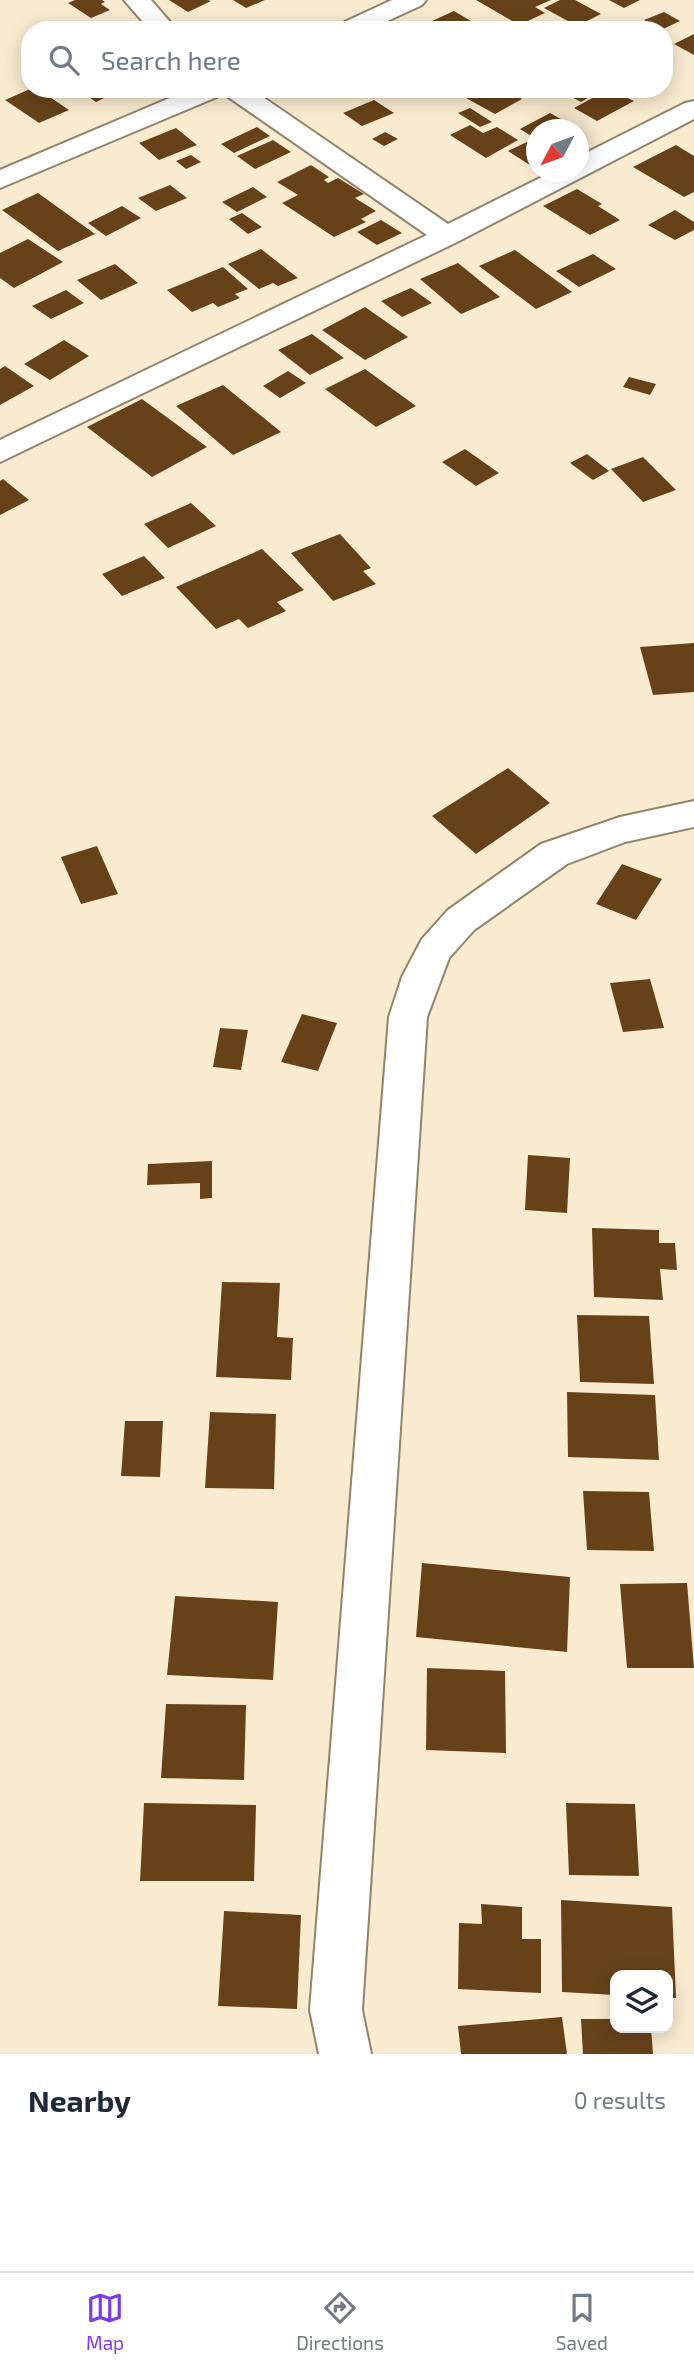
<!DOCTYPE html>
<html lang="en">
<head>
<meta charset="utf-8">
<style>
  body { margin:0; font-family:"Exo 2",sans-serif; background:#f6f6f7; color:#1f2937 }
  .controls { position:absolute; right:21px; bottom:21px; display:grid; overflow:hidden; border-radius:14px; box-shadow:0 4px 18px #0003 }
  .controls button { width:63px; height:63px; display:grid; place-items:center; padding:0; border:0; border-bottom:2px solid #e0e1e3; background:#fff; color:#1f2937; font:35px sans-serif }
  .compass { position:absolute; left:526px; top:119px; width:63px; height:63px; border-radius:50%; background:#fff; box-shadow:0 4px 18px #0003; rotate:229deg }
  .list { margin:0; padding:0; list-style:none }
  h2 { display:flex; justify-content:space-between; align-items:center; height:91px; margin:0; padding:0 28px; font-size:30px }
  h2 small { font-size:23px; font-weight:400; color:#747a83 }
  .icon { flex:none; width:38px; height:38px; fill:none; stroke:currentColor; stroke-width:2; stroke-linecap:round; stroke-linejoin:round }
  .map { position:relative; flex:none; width:694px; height:2054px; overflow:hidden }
  .search { position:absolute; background:#fff; box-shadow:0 4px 18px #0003; left:21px; right:21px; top:21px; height:77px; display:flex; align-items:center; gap:18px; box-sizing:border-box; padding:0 24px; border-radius:28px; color:#747a83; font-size:26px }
  .sheet { height:217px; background:#fff }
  nav { display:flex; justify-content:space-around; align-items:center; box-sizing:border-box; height:98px; border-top:2px solid #e0e1e3; background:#fff; font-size:19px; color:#747a83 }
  nav a { display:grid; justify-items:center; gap:4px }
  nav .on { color:#7c3aed }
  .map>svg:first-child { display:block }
</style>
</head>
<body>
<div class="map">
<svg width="694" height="2054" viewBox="0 0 694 2054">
  <rect width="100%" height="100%" fill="#f9ebd0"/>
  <path fill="#674219" d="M75 0H102L105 2 101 4 110 10 91 18 68 3Z
    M169 0H208L211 1 188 12Z
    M233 0H265L246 8Z
    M476 0H551L535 7 545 13 519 25Z
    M560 0H575L601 14 577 26 544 8Z
    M609 0H640L624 8Z
    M454 11 486 30H430L423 25Z
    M664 12 680 21 661 30 644 20Z
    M694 34V55L674 44Z
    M30 89H38L69 110 39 123 5 100Z
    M77 89H123L96 102Z
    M391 89H423V90L402 97Z
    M483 89H503L522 99 495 114 466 98Z
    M564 89H603L581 102 561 91Z
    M609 89 634 101 597 121 574 108Z
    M374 100 394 113 362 126 343 113Z
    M470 108 492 122 480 127 458 113Z
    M550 113 577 128 536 130V139L520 129Z
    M470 125 483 133 497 127 518 140 486 158 450 135Z
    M257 127 270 136 234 153 221 144Z
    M176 128 197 145 159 160 139 143Z
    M385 132 398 139 384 146 372 139Z
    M273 140 291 152 255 169 237 156Z
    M529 141 536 145V169L508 151Z
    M676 145 694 156V192L684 197 633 167Z
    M191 155 201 162 186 169 176 161Z
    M311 165 329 177 324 180 328 183 338 178 364 194 355 198 376 211 361 219 366 222 334 237 282 203 298 195 277 182Z
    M170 185 187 198 156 211 138 198Z
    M253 187 267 197 237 212 222 202Z
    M577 189 602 204 598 206 620 220 590 235 543 206Z
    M38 193 95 234 58 251 2 210Z
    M122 206 141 218 106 236 88 223Z
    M675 210 694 222V230L675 240 648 225Z
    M242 213 262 227 248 234 229 219Z
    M381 220 402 233 377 245 357 232Z
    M28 239 63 262 14 288 0 278V253Z
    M261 249 298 278 278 286 273 283 259 289 228 264Z
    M515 250 572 292 536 309 479 266Z
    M593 254 616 269 579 287 556 271Z
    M458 263 500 297 461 314 420 279Z
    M115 264 138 283 101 300 77 280Z
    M223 267 248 289 235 294 240 298 218 307 213 303 192 312 167 290Z
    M411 288 432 303 402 317 381 301Z
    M66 290 84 303 51 319 32 306Z
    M365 307 408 337 365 360 322 330Z
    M312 334 344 358 310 375 278 350Z
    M64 340 89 356 50 380 24 364Z
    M5 366 34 386 0 405V369Z
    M365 369 416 406 376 427 325 389Z
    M288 371 306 383 280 398 263 386Z
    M629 377 656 384 650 395 623 387Z
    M223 385 281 432 233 455 176 406Z
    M142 399 172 421 207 447 152 477 87 427Z
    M465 449 499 473 476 486 442 462Z
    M587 454 609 471 593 480 570 463Z
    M643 457 676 490 643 502 611 469Z
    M3 479 29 500 0 515V481Z
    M191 503 216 526 168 548 144 524Z
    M340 534 371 568 363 571 376 584 333 601 291 553Z
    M262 549 304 590 277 602 286 611 248 628 239 619 216 629 176 587Z
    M144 556 165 578 122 596 102 574Z
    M694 643V692L653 695 640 647Z
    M508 768 550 803 476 854 432 816Z
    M97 846 118 894 81 904 61 857Z
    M622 864 662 879 636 920 596 904Z
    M650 979 664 1028 623 1032 610 983Z
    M302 1014 337 1023 318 1071 281 1062Z
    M220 1028 248 1030 241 1070 213 1067Z
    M528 1155 570 1158 567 1213 525 1210Z
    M212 1161V1198L200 1199V1183L147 1185 148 1164Z
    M592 1228 659 1230V1243H675L677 1270 660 1269 663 1300 594 1297Z
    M222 1282 280 1283 277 1337 293 1338 291 1380 216 1377Z
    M577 1315 649 1316 654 1384 580 1382Z
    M567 1392 655 1395 659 1460 568 1457Z
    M210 1412 276 1414 274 1489 205 1488Z
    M125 1421H163L160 1477 121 1476Z
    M583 1491 649 1492 654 1551 587 1550Z
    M422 1563 570 1577 567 1652 416 1637Z
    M687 1583 694 1668H627L620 1584Z
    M175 1596 278 1602 273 1680 167 1675Z
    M427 1668 505 1671 506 1753 426 1750Z
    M166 1704 246 1705 244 1780 161 1778Z
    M144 1803 256 1805 254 1881H140Z
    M566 1803 635 1804 639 1876 569 1875Z
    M561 1900 672 1907 676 1998H668V1975H615V1995L562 1992Z
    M481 1904 522 1907V1939H541V1993L458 1989 459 1923 482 1924Z
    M224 1911 301 1915 297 2009 218 2006Z
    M562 2017 567 2054H461L458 2026Z
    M581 2019H615V2028H651L653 2054H583Z"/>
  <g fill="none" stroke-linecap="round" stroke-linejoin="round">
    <defs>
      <path id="minor" d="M124 0H151L177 30H150Z
        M392 0H426L422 5 368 30H334L338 25Z
        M191 89H251L448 224 552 172H578V157L685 103 694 101V119L457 242 0 462V440L427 235 224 94 0 188V170Z
        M694 801V827L625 842 567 864 474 930 449 958 427 1017 362 2010 371 2054H319L310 2010 389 1017 402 977 422 939 448 910 541 844 620 817Z"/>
    </defs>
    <use href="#minor" stroke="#91846b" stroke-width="4"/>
    <use href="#minor" fill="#fff" fill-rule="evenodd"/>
  </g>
</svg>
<div class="controls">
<button><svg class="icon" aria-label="layers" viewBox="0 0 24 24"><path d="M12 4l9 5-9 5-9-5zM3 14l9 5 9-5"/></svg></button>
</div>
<svg class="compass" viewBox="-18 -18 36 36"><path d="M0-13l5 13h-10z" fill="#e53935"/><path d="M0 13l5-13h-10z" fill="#747a83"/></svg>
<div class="search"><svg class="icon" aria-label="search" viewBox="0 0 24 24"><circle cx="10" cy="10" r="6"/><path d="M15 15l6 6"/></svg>Search here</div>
</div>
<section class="sheet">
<h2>Nearby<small>0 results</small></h2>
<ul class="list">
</ul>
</section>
<nav>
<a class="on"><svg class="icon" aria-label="map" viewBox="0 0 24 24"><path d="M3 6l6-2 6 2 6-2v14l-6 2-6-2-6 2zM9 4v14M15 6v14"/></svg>Map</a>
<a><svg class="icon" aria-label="directions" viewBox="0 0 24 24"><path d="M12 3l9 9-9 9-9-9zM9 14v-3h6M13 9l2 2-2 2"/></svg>Directions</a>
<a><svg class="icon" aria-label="saved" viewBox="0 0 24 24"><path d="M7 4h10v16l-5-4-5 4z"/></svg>Saved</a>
</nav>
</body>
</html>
